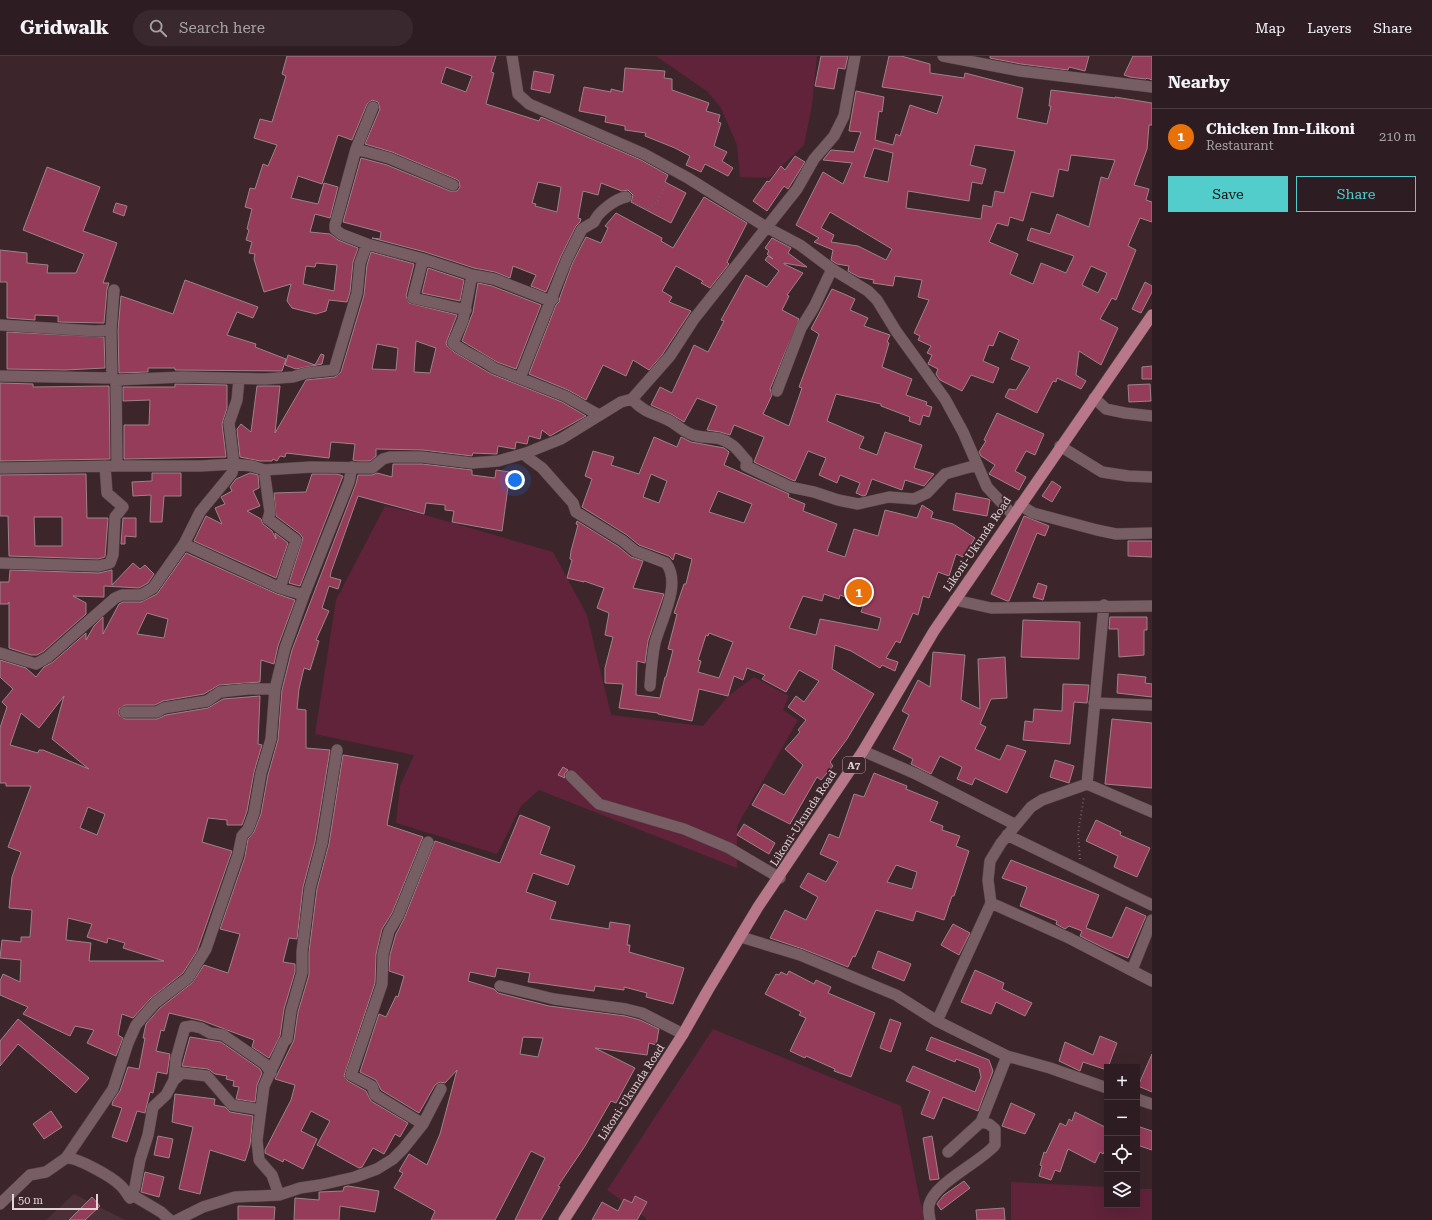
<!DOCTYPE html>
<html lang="en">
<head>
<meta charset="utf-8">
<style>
  body { margin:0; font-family:"Roboto Serif",serif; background:#39292e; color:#f1f3f6 }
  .controls { position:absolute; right:12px; bottom:12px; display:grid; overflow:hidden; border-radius:0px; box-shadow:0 4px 16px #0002 }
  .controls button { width:36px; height:36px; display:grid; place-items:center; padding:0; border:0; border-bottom:1px solid #483a3f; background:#2d1c21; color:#f1f3f6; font:20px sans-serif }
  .scale { position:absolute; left:12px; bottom:10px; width:86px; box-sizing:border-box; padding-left:4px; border:2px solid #e1d3d6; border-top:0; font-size:11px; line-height:14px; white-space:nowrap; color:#e1d3d6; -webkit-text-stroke:3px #3c262c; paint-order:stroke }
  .you { position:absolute; left:515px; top:424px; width:14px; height:14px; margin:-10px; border:3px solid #fff; border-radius:50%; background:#1a73e8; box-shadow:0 0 0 6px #1a73e833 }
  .badge { display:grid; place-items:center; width:26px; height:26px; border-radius:50%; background:#52cdcc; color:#fff; font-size:13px; font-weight:700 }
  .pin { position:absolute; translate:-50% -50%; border:2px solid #fff; box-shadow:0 1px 4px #0006 }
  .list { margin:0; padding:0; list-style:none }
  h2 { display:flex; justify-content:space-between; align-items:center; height:52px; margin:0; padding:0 16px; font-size:17px }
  h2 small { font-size:13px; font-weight:400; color:#a7a1a5 }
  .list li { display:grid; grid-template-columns:26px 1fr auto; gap:12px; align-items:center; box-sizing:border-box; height:56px; padding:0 16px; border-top:1px solid #483a3f }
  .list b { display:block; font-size:15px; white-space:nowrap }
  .list p { margin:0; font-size:13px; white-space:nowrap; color:#a7a1a5 }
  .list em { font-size:13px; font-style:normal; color:#a7a1a5 }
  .actions { display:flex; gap:8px; padding:12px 16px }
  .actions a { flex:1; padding:9px 0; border:1px solid #52cdcc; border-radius:0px; text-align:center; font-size:14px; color:#52cdcc }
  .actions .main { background:#52cdcc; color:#111 }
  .icon { flex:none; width:22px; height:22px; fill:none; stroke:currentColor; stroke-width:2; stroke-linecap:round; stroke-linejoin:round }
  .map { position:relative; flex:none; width:1152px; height:1164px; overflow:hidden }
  header { display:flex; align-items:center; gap:24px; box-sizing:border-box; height:56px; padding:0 20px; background:#2d1c21; border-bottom:1px solid #483a3f }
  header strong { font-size:19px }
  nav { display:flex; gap:22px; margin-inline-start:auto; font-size:14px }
  .search { width:280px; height:36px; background:#39292e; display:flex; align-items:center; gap:10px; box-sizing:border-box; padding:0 14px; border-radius:22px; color:#a7a1a5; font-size:15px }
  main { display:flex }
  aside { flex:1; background:#2d1c21 }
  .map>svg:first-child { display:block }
</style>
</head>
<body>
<header>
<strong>Gridwalk</strong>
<div class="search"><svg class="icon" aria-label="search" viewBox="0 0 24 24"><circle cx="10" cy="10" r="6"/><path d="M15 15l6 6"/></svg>Search here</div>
<nav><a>Map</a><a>Layers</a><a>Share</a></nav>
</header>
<main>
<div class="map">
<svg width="1152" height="1164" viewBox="0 0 1152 1164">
  <rect width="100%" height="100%" fill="#3c262c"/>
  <path fill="#4c3038" d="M74 1138 125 1164H46Z"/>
  <path fill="#602339" d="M656 0H817L812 49 804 89 769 122 740 121 737 89 721 52 708 36Z
    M385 450 425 459 553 496 587 559 611 659 703 670 728 640 754 621 789 640 783 654 798 664 737 770V812L539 734 521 750 497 798 396 767 400 730 414 699 315 678 336 544Z
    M713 973 901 1050 920 1145 926 1164H646V1162L607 1134Z
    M1011 1126 1107 1131V1149H1137V1133H1152V1164H1011Z"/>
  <path fill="#953c5b" stroke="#9d8289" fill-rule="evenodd" d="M287 0H496L491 16 494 17 486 48 539 65 541 61 641 104 668 119 665 126 686 137 671 167 631 146 633 139 628 134 622 135 601 127 598 139 583 135 578 162 581 163 580 166 576 170 561 200 546 236 531 230 536 219 513 210 510 222 495 216 474 212 425 196 372 182 380 183 381 176 343 166 361 102 387 109 450 135H457L460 131 459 125 456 123 392 96 365 88 380 53 378 46 372 44 367 48 352 84 338 79 322 128 298 120 291 142 318 148 324 127 338 131 330 162 315 158 310 176 330 178 338 184 358 192 353 206 350 236 347 246 329 244 326 255 316 258 292 252 287 245 291 228 264 236 254 203 255 198 249 197 252 186 246 184 249 174 247 173 252 153 245 151 250 132 255 133 263 108 268 110 277 89 254 82 260 63 272 66 286 20 282 18ZM446 11 472 20 466 36 441 27ZM538 126 561 131 557 156 535 150 536 148 532 147ZM316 207 337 209 334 235 303 228 306 210 315 211Z
    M821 0H848L845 13 838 12 834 33 815 30Z
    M889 0H901L930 8V17L964 22 965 17 1023 32 1017 62 1047 68 1051 50H1049L1051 34 1115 42V41L1152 47V69H1149L1147 93 1134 129 1149 133 1146 144 1152 146V166L1140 162 1128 190 1136 194 1116 244 1112 242 1100 263 1118 272 1101 309 1079 295 1076 319 1086 325 1081 333 1057 322 1056 326 1053 325 1037 357 1005 341 1009 333 1016 334 1030 311 1011 303 1019 284 999 275 993 290 989 289 983 305 999 312 993 327 971 319 962 335 940 324 936 318 938 313 928 308 932 299 927 297 931 290 918 284 920 280 914 277 929 244 918 241 922 224 895 220 893 230 873 227 874 224 859 221 848 215 849 210 837 208 831 204 833 194 814 186 819 182 796 169 823 116 843 128 852 107 823 104 831 94 854 96 861 76 849 75 856 35 884 41 882 56 879 55 875 84 893 89 896 78 900 80 910 49 937 58 943 40 882 31ZM975 89 1015 95 1004 137 995 135 992 151 983 149 981 163 906 152 908 135 969 145 972 126 982 128 986 113 970 109ZM874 92 893 97 888 126 864 121ZM1071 99 1115 104 1108 123 1101 121 1089 171 1057 158 1050 178 1031 172 1027 184 1074 200 1066 217 1041 207 1033 228 1010 218 1018 198 989 186 997 167 1008 170 1010 161 1023 165 1031 136 1053 141 1059 113 1068 115ZM830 156 892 193 886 204 858 190 831 186 834 179 821 172ZM1091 210 1107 217 1098 237 1082 229Z
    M990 0H1089L1085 15 1069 11 1068 14 1021 8 990 2Z
    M1133 0H1152V24L1147 22 1146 23 1130 21 1124 19Z
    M625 12 665 15 664 22 672 23V34L709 47 706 55 720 59 718 66 721 67 714 90 727 96 722 105 733 112 728 120 705 108 701 116 686 109 690 100 675 92 645 80 646 77 625 74V70L605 66 606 60 579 55 584 31 611 36V33L623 36Z
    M534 15 554 19 550 37 531 33Z
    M795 100 805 106 788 133 784 130 767 155 753 145 767 125 769 126 781 110 785 114Z
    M47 111 100 131 83 175 117 187 103 227H109L107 233 104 267 58 266V260L35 259V264L7 262V226H0V194L27 197V207L48 209 47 217H76L84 198 23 174Z
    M704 141 747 167 727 206 729 208 710 232 701 227 703 225 676 210 662 235 672 241 669 246 691 255 662 299 649 314 633 304 626 320 603 309 586 344 568 334 529 318 556 249 559 246 560 241 573 206 586 181 601 187 608 172 605 170 616 157 662 182 661 185 673 192Z
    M116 147 127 150 124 160 113 156Z
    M772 182 791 192 788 197 807 211 784 207V208L803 217 787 239 789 240 782 254 799 263 770 333 772 339 763 358 789 370 802 332 799 331 819 278 811 273 832 233 844 238 855 243 850 254 868 262 864 270 890 279 887 286 889 287 882 311 912 323 906 339 927 346 926 349 932 351 929 361 923 359 920 369 909 365 910 361 881 350V348L836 338 827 365 864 381 859 392 877 399 885 376 922 389 914 412 934 418 924 430 905 424 902 434 872 423 866 439 863 440 856 437 860 427 840 419 837 427 819 419 826 402 808 395 795 425 792 424 754 406 764 381 734 369 730 379 720 376 707 374 717 350 697 342 684 366 671 358 651 349 660 331 672 337 694 289 708 296 724 265 721 264 746 219 767 231 779 215 765 204 768 200 773 203 767 198 769 195 765 192Z
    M371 196 414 208 406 240 409 247 457 259 446 287 447 290 454 296 491 318 562 346 586 360 550 380 542 374 540 383 529 380 527 388 516 386 515 393 498 390 497 398 473 397 472 400 423 394 376 393V400L370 405H358L353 404 355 388 331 386 329 402 286 397 285 401 280 400 277 405 273 403 272 405H260L240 401 237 373 241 368 251 376 257 330H280L275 377 306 324 335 321 341 316 364 239 367 209ZM416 285 436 292 430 317 414 316ZM377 288 398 292 396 314 372 313Z
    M428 212 464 224 460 245 422 237Z
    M185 224 258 251 253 262 237 256 227 279 256 288 255 291 286 303 282 315 175 314V312H148V316L119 317 118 274 121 240 173 258Z
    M1145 226 1152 230V236L1141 257 1132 253Z
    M478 227 492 230 541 249 516 313 497 306 462 285 473 256Z
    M7 276 104 281 105 312 65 314 7 313Z
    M321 298 324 299 322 308 296 313 285 309 288 299 315 309Z
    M1152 310V323H1142V311Z
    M0 327 33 328V331L109 330 110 403 0 405Z
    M175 328 227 329V352L222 368 226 401 124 403V369H149L150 344 123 345V331H175Z
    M1150 328 1151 345 1129 346 1128 329Z
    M997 357 1044 378 1035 399 1026 395 1015 415 1026 421 1019 434 989 418 995 409 981 400 979 396 986 385 984 384Z
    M654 381 677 391 681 381 691 386 724 392 729 396 724 409 789 438 788 441 805 448 803 455 837 468 827 495 845 501 854 473 878 480 885 454 917 462 922 449 933 456 931 462 953 468 975 482 963 501 956 498 949 520 938 516 929 542 923 540 918 559 913 557 900 587 896 585 886 602 898 606 895 615 882 609 880 612 851 595 835 589 832 613 874 638 847 683 830 706 833 710 821 724 817 721 790 768 752 749 764 728 784 739 803 709 785 693 800 676 798 674 806 664 788 651 796 640 804 646 819 625 799 614 786 636 762 623 765 619 747 612 743 624 734 620 728 640 699 633 692 665 658 658V657L619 652 623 628 605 627V612L613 581 605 579 609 557 597 552 604 532 584 525V526L567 522 572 504 570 503 571 495 578 469 576 468 577 465 619 491 631 501 643 505 633 532 664 538 648 585 645 607 637 605 636 639 660 642 665 621H666L673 594 668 593 677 558 674 557 684 528H686L692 503 675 497 673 504 669 500 639 489 627 479 582 451 592 423 585 420 593 395 614 401 611 409 639 418ZM651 418 667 425 659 447 643 441ZM718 435 752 448 744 467 709 456ZM824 538 839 543 840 539 864 548 861 556 881 562 878 574 820 563 816 579 789 572 803 540 822 545ZM709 577 733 586 719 622 698 616 701 605 698 604 706 579 708 580Z
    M393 408H422L472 414V419L495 422 496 414 510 416 502 475 452 466 454 455 445 454V449L426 447 424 458 358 440 331 516 330 521 341 524 338 533 329 530 322 552 329 555 316 584 319 585 310 614 304 612 299 633 297 653 306 654V692L330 694 315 786 303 831 297 883 289 882 283 906 295 908V916L284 953 280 980 269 1002 252 991 254 984 203 965 169 957 164 975 161 974 156 995 170 998 167 1018 157 1016 153 1037 150 1036 145 1057 137 1055 127 1086 112 1081 122 1052 112 1049 113 1045 120 1035 128 1011 139 1013 145 982H143L146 968 160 952 192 927 204 909 228 917 240 878 220 873 245 801 248 783 254 776 261 758 268 719 278 684 282 634 292 594 356 428 358 419H372L377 417 392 421Z
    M152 417H181V440H164L162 466H150L151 439 133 440 132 426 152 425Z
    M250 417 258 419 259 432 253 435 260 450 247 455 261 463 263 468 272 475 276 483 275 477 288 487 276 522 194 485 206 460 222 468 215 452 225 448 221 441 232 435 230 431 236 423Z
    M86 418 87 462H108L105 501 98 503 9 500 8 460H0V419ZM34 461H62V490H35Z
    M312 418H337L343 420 300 530 289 527 303 482 300 478 276 460 274 437 306 436Z
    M1052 425 1061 431 1052 446 1042 440Z
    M956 437 988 443 990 444 987 460 953 454Z
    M1024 460 1049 470 1045 480 1037 477 1009 545H1007L991 538Z
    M123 462H136V481L125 480V488H121Z
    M1128 485H1152V501L1128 500Z
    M186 497 277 538 295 544 278 590 274 608 261 604 260 626 219 629 204 638 163 645 155 649H125L119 653V659L125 663H157L166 659 208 652 223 643 260 640 258 688 262 689 254 716 247 755 242 769H227V764L208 762 202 786 232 795 197 895 183 917 151 942 133 962 122 958 118 979 123 982 116 1000 87 987 94 974 75 970 70 980 23 958 28 951 0 939V925L3 918 20 926 21 904 0 902 2 884 21 886V881H30L32 854 9 852 12 821 21 796 8 791 31 730H6V727H0V672L7 651 2 646 13 633 0 621V604L26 612 36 621 44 611 53 606 86 577V584L94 570 103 561V578L119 548 123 546H141L157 538ZM147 557 168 563 164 582 137 578ZM64 640 52 683 89 713 43 694H39L38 697 10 689 21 657 39 672ZM88 751 105 758 97 779 80 772ZM68 862 92 868 87 881 107 887 108 882 125 887 123 892 164 905H89L91 887 66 884Z
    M133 507 140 513 145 509 154 518 148 527 139 532 104 530V541L73 540 86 547V558L44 595 37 599H31L9 592V546L8 548H0V526H9L10 514 99 517 112 514V529Z
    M1038 527 1047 530 1043 544 1033 541Z
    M1110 561H1147V574H1144V599L1119 601 1118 573H1109Z
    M1023 564 1080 566 1079 603 1021 601Z
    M933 596 965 599 961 644 980 653 978 603 1005 601 1007 642 991 643 980 668 986 671 975 693 1000 704 1007 689 1026 695 1007 737 975 722 972 729 957 723 962 711 940 700 931 718 911 708 913 703 893 693 909 659 902 655 918 624 930 631Z
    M1118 618 1146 621 1145 627 1152 628V641L1117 637Z
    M1063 628 1089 629 1087 647 1074 646 1070 688 1023 684 1025 665 1033 666 1034 653 1062 655Z
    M1112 663 1152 667V732L1105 728Z
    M343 699 398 708 387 769 423 781 392 857 382 873 376 898 375 927 344 1020 348 1025 366 1035 371 1045 408 1067 400 1081 395 1078 384 1098 373 1092 362 1111 359 1112 317 1089 330 1065 311 1055 301 1075 317 1083 303 1113 284 1103 283 1106 265 1097V1094L291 1044 295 1029 275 1023 294 984 298 956 309 919V896L317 833 329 788Z
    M1055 704 1074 710 1069 727 1050 721Z
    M563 711 568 714 564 718 565 722 558 719Z
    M874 717 907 730 906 733 938 746 930 765 943 770 942 774 960 780 956 790 969 795 954 840H952L944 864 916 855 913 865 876 854 855 901 853 900 848 911 803 893 770 882 785 854 806 864 818 841 800 831 808 817 826 826 838 806 820 798 829 778 839 782 854 738 864 741ZM896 809 917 816 912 833 887 826Z
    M520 759 550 771 540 798 575 810 568 829 533 817 526 836 556 846 550 863 609 873 610 866 630 869 627 889H630L629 896 684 912 673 948 646 941 647 937 624 931V934L595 930 594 935 538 927 528 926 530 917 497 912 495 921 470 916 468 925 494 933 498 937 549 950 625 960 640 964 659 973 656 989 649 987 647 999 595 992 635 1012 616 1047 611 1045 585 1090 558 1130 560 1131 541 1164H515L545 1102 531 1095 495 1164H431L435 1155 394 1132 403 1117 399 1115 409 1098 427 1109 440 1078 457 1014 445 1027 440 1026 435 1029 419 1057 381 1034 376 1024 360 1016 379 958 386 961 396 940 398 941 404 920 389 915 390 899 396 878 404 863 435 785 500 807ZM523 981 543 982 538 1001 520 998Z
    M1096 764 1121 776 1120 779 1150 792 1137 821 1114 811 1118 800 1086 785Z
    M744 768 775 787 769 798 737 779Z
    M1011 804 1099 839 1086 872 1112 882 1126 851 1146 860 1128 902 1106 893 1080 880 1082 875 1069 870 1065 873 1056 868 1057 865 1020 850 1027 831 1002 822Z
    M953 868 970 877 959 899 941 889Z
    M878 895 911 908 904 925 872 912Z
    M975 914 1004 927 1002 933 1032 947 1025 960 996 946 991 958 961 946Z
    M789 915 814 928 816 924 831 931 828 937 875 957 851 1021 834 1015 835 1013 806 1000 805 1002 790 995 806 962 799 959 801 956 765 938 776 918 779 919 781 916 787 919Z
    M18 963 89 1022 76 1037 18 988 0 1010V985Z
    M890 963 901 967 891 996 880 992Z
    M1100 980 1117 987 1107 1014 1083 1006 1080 1015 1059 1005 1065 986 1093 999Z
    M190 981 221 986 260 1013 262 1017 257 1029 255 1046 236 1043 239 1031 233 1030 234 1025 226 1023 227 1020 215 1018 208 1013 182 1010Z
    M931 981 989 1004 993 1015 978 1055 943 1041 934 1063 921 1058 930 1035 906 1025 913 1010 975 1036 981 1021 979 1012 956 1003 955 1006 926 994Z
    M1152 998V1036L1138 1030Z
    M175 1038 215 1043 214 1049 225 1051 230 1056 253 1060 250 1089 245 1105 210 1094 200 1138 179 1133 193 1071 172 1066Z
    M1011 1047 1035 1058 1025 1078 1002 1070Z
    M51 1055 62 1071 44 1083 33 1068Z
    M1075 1056 1107 1072V1091L1103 1098 1100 1096 1095 1107 1068 1093 1060 1116 1055 1114 1051 1124 1039 1120 1042 1110 1040 1109 1044 1096 1046 1097 1060 1067 1066 1070 1069 1063 1072 1065Z
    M1137 1070 1152 1075V1094L1137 1089Z
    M158 1080 173 1083 169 1102 154 1099Z
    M932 1080 939 1123 930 1124 923 1082Z
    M145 1116 164 1121 159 1141 141 1136Z
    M964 1125 970 1132 941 1154 937 1148 939 1145 944 1139Z
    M348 1130 379 1135 375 1156 340 1150 339 1164H294L295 1142 319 1144V1136L343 1135 344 1131Z
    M635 1140 647 1146 637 1164H592L602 1146 618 1155 624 1143 632 1147Z
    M92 1141 100 1150 85 1164H69Z
    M238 1150 275 1151 274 1164H238Z
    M1004 1152 1005 1164H977L976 1154Z"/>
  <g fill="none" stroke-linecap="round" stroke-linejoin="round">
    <defs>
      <path id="minor" d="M512 0 518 38 529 48 644 98 688 122 766 171 800 189 832 213 868 235 877 244 896 275 945 343 963 376 987 431 1013 459
        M943 0 1020 15 1152 31
        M356 93 389 102 453 129
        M367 188 423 203 413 242 466 254
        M423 203 472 219 494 223 548 244 553 243
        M472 219 463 264 453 287C466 298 481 302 494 312L565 340 599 359
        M0 269 95 275 111 274
        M0 320 112 322 116 324 182 321 265 323 293 321 306 317 334 314 357 237 360 207 367 188 341 178 335 173V169L356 93 373 51
        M112 322 111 274 114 234
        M520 322 567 203 582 173 594 166C598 156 615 143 626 141
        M116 324 117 410
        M777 335 801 272 814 251 832 213
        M1094 342 1106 353 1125 357 1152 360
        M632 343C643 356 653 357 668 364 678 369 685 378 697 380 711 383 719 379 732 389 738 393 742 400 747 405L746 410 790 431 814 436 838 444 858 448 889 441 914 443 927 437 945 418 977 409
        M1060 390 1102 416 1128 420 1152 421
        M526 397 527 401 542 412 573 447 576 456 623 485 635 495 666 507C682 528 661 564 655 587 652 601 651 615 650 630
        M0 412 117 410H201L234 408 252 410 264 414 311 411 372 412 383 403 390 401H422L472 407 498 405 526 397 561 383 621 346 632 343 670 300 694 263 797 133 814 103 834 80 844 60 855 0
        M264 414 270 456 268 463 296 484 280 532
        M1020 449 1033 457 1097 474 1116 478 1152 477
        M0 507 99 510 110 507 113 499 115 461 123 451 107 437 105 410
        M304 539 349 426 352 411
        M955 544 991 552 1152 550
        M1104 549 1087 728 1152 756
        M0 597 36 608 48 601 115 542 122 539H141L153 532 184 488 200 456 232 417 234 408 229 367 237 344 239 323
        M1094 647 1152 649
        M125 656H157L164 652 207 645 220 636 248 633H275
        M863 695 916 718 1016 769
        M571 720 599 748 684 773 729 792 780 822
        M1007 779 1152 849
        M991 847 1069 882 1152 925
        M741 881 800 899 896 939 937 965 1007 1000 1050 1012 1107 1032
        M1132 914 1152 864
        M500 930 554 943 626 953 642 957 683 978
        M937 965 991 847 988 824 990 805 1001 787 1031 751 1042 744 1087 728
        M174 1024 182 1017 207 1020 232 1049 261 1054
        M1137 1043 1152 1048
        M423 1068 375 1039 372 1030 351 1019 382 928 383 898 389 875 398 860 428 786
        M948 1096 981 1066 1007 1000
        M66 1102C77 1101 112 1121 120 1129 124 1132 127 1138 130 1142L134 1140 161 1156 170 1164
        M279 1139 272 1119 259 1104 257 1084 264 1030 284 986 287 983 291 955 302 917V896L310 832 322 787 337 694
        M130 1142 135 1131 140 1104 148 1079 153 1051 166 1039 174 1024 176 1003 185 971 192 970 201 972 210 977 223 979 265 1008 271 1017
        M0 1148 30 1119 46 1116 66 1102 113 1033 128 987 136 969 155 947 188 922 206 893 238 799 242 780 248 773 254 757 261 717 271 683 275 633 285 592 304 539 280 532 184 488
        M177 1164 203 1151 235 1141 279 1139 300 1132 320 1129 355 1121 377 1113 393 1103 403 1093 423 1068 441 1033
        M930 1164C929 1159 928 1154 929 1149 934 1127 981 1106 995 1089V1073L989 1068 981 1066"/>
      <path id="trunk" d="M564 1164 683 978 708 934 758 851 863 695 934 575 1152 259"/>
    </defs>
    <use href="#minor" stroke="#544247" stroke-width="12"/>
    <use href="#trunk" stroke="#544247" stroke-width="12"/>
    <path stroke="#735f64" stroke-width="2" stroke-dasharray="1 3" stroke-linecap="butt" d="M635 147 648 154 657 146 668 124
      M1080 803 1078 778 1084 740"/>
    <use href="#minor" stroke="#775d64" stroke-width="11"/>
    <use href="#trunk" stroke="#b8788a" stroke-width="11"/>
  </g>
  <g text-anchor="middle" stroke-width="3.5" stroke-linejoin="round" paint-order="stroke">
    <rect fill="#3c262c" stroke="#b09fa3" stroke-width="1" x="843" y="701" width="22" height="16" rx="3"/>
    <g font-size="10" font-weight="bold" fill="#e1d3d6">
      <text x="854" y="713">A7</text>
    </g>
    <g font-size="11" fill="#e1d3d6" stroke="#3c262c">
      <text transform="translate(977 488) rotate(-56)" y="4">Likoni-Ukunda Road</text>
      <text transform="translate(803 762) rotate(-57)" y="4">Likoni-Ukunda Road</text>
      <text transform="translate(631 1036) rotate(-57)" y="4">Likoni-Ukunda Road</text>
    </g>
  </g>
</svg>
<div class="controls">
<button>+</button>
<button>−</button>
<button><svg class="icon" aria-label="locate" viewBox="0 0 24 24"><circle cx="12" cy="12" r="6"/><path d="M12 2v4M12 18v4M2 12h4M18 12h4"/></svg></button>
<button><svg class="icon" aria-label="layers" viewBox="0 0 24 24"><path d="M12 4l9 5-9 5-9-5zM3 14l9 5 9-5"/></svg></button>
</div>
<div class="scale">50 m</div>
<div class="you"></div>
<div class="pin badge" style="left:859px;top:536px;background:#e8710a">1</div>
</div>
<aside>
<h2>Nearby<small></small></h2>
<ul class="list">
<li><span class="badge" style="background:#e8710a">1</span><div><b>Chicken Inn-Likoni</b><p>Restaurant</p></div><em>210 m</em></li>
</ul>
<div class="actions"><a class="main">Save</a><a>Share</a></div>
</aside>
</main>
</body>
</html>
